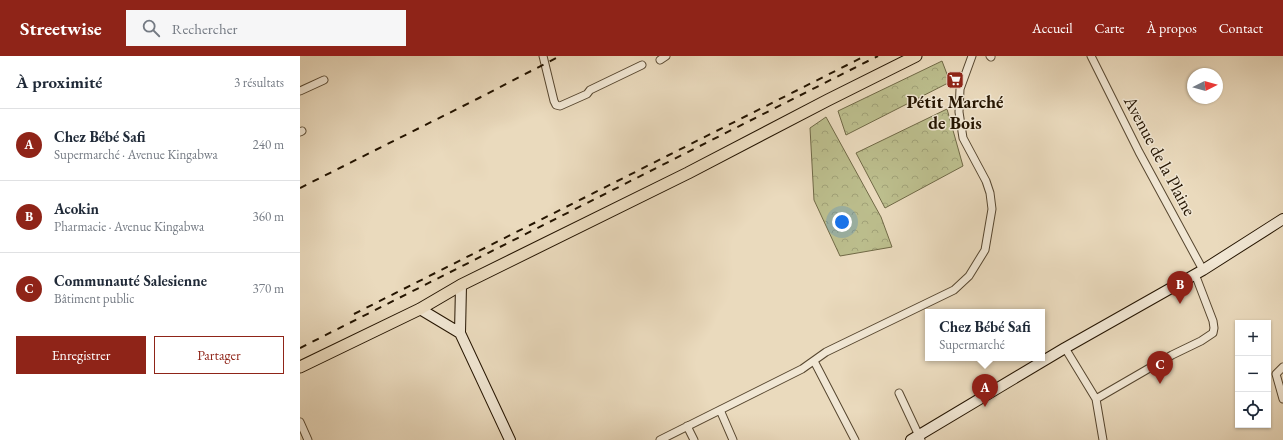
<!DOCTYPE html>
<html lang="fr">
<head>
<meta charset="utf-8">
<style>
  body { margin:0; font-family:"EB Garamond",serif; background:#f6f6f7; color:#1f2937 }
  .controls { position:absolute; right:12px; bottom:12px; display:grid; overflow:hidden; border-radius:0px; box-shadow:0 1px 3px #0004 }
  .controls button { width:36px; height:36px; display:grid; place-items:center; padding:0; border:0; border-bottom:1px solid #e0e1e3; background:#fff; color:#1f2937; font:20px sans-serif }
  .compass { position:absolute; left:887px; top:12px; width:36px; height:36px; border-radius:50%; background:#fff; box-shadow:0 1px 3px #0004; rotate:84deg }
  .you { position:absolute; left:542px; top:166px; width:14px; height:14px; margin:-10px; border:3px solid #fff; border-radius:50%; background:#1a73e8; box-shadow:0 0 0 6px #1a73e833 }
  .badge { display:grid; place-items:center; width:26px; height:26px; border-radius:50%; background:#8f2418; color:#fff; font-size:13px; font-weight:700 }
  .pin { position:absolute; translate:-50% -33px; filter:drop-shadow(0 1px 2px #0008) }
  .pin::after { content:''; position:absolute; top:21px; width:14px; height:12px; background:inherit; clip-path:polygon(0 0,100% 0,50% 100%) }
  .popup { position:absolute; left:625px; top:253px; width:120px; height:52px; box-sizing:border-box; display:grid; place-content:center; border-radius:0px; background:#fff; filter:drop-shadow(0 1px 3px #0005); font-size:13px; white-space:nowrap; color:#747a83 }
  .popup b { font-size:15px; color:#1f2937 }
  .popup::after { content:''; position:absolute; left:50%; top:100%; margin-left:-8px; border:8px solid transparent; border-top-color:#fff }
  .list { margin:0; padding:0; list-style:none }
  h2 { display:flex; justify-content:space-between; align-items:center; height:52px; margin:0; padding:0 16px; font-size:17px }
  h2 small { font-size:13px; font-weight:400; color:#747a83 }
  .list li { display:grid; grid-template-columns:26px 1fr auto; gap:12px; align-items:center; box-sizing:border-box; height:72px; padding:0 16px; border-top:1px solid #e0e1e3 }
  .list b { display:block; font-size:15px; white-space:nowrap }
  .list p { margin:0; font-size:13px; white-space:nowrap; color:#747a83 }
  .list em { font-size:13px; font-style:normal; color:#747a83 }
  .actions { display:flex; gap:8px; padding:12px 16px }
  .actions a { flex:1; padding:9px 0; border:1px solid #8f2418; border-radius:0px; text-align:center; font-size:14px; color:#8f2418 }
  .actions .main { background:#8f2418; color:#fff }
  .icon { flex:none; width:22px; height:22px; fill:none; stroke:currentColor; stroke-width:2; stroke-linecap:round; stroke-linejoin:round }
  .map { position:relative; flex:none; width:983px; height:384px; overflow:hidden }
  header { display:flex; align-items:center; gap:24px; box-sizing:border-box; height:56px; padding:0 20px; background:#8f2418; color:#fff }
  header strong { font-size:19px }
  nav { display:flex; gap:22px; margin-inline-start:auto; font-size:14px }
  .search { width:280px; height:36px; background:#f6f6f7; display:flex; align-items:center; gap:10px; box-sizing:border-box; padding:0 14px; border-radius:0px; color:#747a83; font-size:15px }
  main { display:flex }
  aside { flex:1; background:#fff }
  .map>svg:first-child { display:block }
</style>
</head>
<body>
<header>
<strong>Streetwise</strong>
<div class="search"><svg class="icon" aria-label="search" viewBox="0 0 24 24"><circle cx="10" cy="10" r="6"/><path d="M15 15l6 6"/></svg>Rechercher</div>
<nav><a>Accueil</a><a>Carte</a><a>À propos</a><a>Contact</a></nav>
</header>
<main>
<aside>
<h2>À proximité<small>3 résultats</small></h2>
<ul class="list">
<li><span class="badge">A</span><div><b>Chez Bébé Safi</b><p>Supermarché · Avenue Kingabwa</p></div><em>240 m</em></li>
<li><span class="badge">B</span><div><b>Acokin</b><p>Pharmacie · Avenue Kingabwa</p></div><em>360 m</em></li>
<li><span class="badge">C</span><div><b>Communauté Salesienne</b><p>Bâtiment public</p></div><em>370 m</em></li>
</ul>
<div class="actions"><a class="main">Enregistrer</a><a>Partager</a></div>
</aside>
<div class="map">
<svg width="983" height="384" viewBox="0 0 983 384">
  <defs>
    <pattern id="forest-crowns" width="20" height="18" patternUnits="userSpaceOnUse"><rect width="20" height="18" fill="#bcbe8d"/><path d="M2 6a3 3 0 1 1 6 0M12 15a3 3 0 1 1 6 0" fill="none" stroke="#a1a278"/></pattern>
  </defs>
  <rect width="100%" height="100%" fill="#eadabd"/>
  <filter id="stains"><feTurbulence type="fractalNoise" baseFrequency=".005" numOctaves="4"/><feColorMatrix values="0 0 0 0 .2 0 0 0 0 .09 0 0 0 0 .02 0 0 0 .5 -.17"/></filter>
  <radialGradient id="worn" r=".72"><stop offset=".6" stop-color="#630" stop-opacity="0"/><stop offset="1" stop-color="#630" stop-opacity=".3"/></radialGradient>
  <path fill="url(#forest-crowns)" stroke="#706946" d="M642 5 650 26 546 79 538 55Z
    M647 53 663 110 585 152 556 97Z
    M526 61 581 161 592 191 540 200 514 144 510 72Z"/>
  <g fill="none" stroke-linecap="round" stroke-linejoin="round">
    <defs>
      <path id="street" d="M243 0 254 45 256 49 260 50 287 38 290 34 342 9
        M690 0 691 1
        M791 0 839 96 903 214
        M360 4 366 0
        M0 35 24 24
        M0 76 2 75
        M765 292 796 343 803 384
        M514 305 555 384
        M983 311 976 318 983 343
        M599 337 621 384
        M796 343 872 299 901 285 913 277 914 272 913 265 895 218
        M420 354 433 384
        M0 366 8 384
        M387 370 394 384
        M360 384 502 313 526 296 654 234 669 220 685 194 692 153 690 137 686 125 663 82 659 56 660 33 672 0"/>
      <path id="secondary" d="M161 229 160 277 210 384
        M120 253 160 277
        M611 384 765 292 903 214 983 163"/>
      <path id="primary" d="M0 311 120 253 161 229 388 117 528 44 616 0"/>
    </defs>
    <use href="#street" stroke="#56462f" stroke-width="9"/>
    <use href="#secondary" stroke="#241400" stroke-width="12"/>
    <use href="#primary" stroke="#241400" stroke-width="13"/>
    <use href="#street" stroke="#f1e7d4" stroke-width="7"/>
    <use href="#secondary" stroke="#f1e7d4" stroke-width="10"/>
    <use href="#primary" stroke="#eadabd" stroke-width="11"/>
    <path stroke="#241400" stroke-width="2" stroke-dasharray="7 7" stroke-linecap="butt" d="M0 132 177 43 260 0
      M54 258 565 0
      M0 292 578 0"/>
  </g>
  <defs>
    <symbol id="supermarket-square" viewBox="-11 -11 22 22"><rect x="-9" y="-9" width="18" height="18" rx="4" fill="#8f2418" stroke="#f1e7d4"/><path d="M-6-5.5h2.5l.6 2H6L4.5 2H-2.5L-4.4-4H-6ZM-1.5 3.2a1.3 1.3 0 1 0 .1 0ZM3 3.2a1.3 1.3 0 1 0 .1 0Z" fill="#fff"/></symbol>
  </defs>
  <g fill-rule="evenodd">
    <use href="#supermarket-square" x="645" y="14" width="20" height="20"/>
  </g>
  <g text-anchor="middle" stroke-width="3" stroke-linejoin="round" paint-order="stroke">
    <g font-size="18" font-weight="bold" fill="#241400" stroke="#f1e7d4">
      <text x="655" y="52">Pétit Marché<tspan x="655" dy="21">de Bois</tspan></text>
    </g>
    <g font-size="18" fill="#241400" stroke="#f1e7d4">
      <text transform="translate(860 100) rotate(62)" y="6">Avenue de la Plaine</text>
    </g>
  </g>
  <rect width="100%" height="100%" filter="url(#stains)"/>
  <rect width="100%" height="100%" fill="url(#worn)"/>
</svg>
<div class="controls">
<button>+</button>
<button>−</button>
<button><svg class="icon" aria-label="locate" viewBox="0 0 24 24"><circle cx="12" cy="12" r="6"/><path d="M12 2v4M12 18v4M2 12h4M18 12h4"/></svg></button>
</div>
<svg class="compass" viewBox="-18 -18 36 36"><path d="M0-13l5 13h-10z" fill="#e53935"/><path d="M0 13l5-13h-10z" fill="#747a83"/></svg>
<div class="you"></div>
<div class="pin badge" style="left:685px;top:351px">A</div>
<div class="popup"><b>Chez Bébé Safi</b>Supermarché</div>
<div class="pin badge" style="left:880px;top:248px">B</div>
<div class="pin badge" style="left:860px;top:328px">C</div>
</div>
</main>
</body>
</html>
